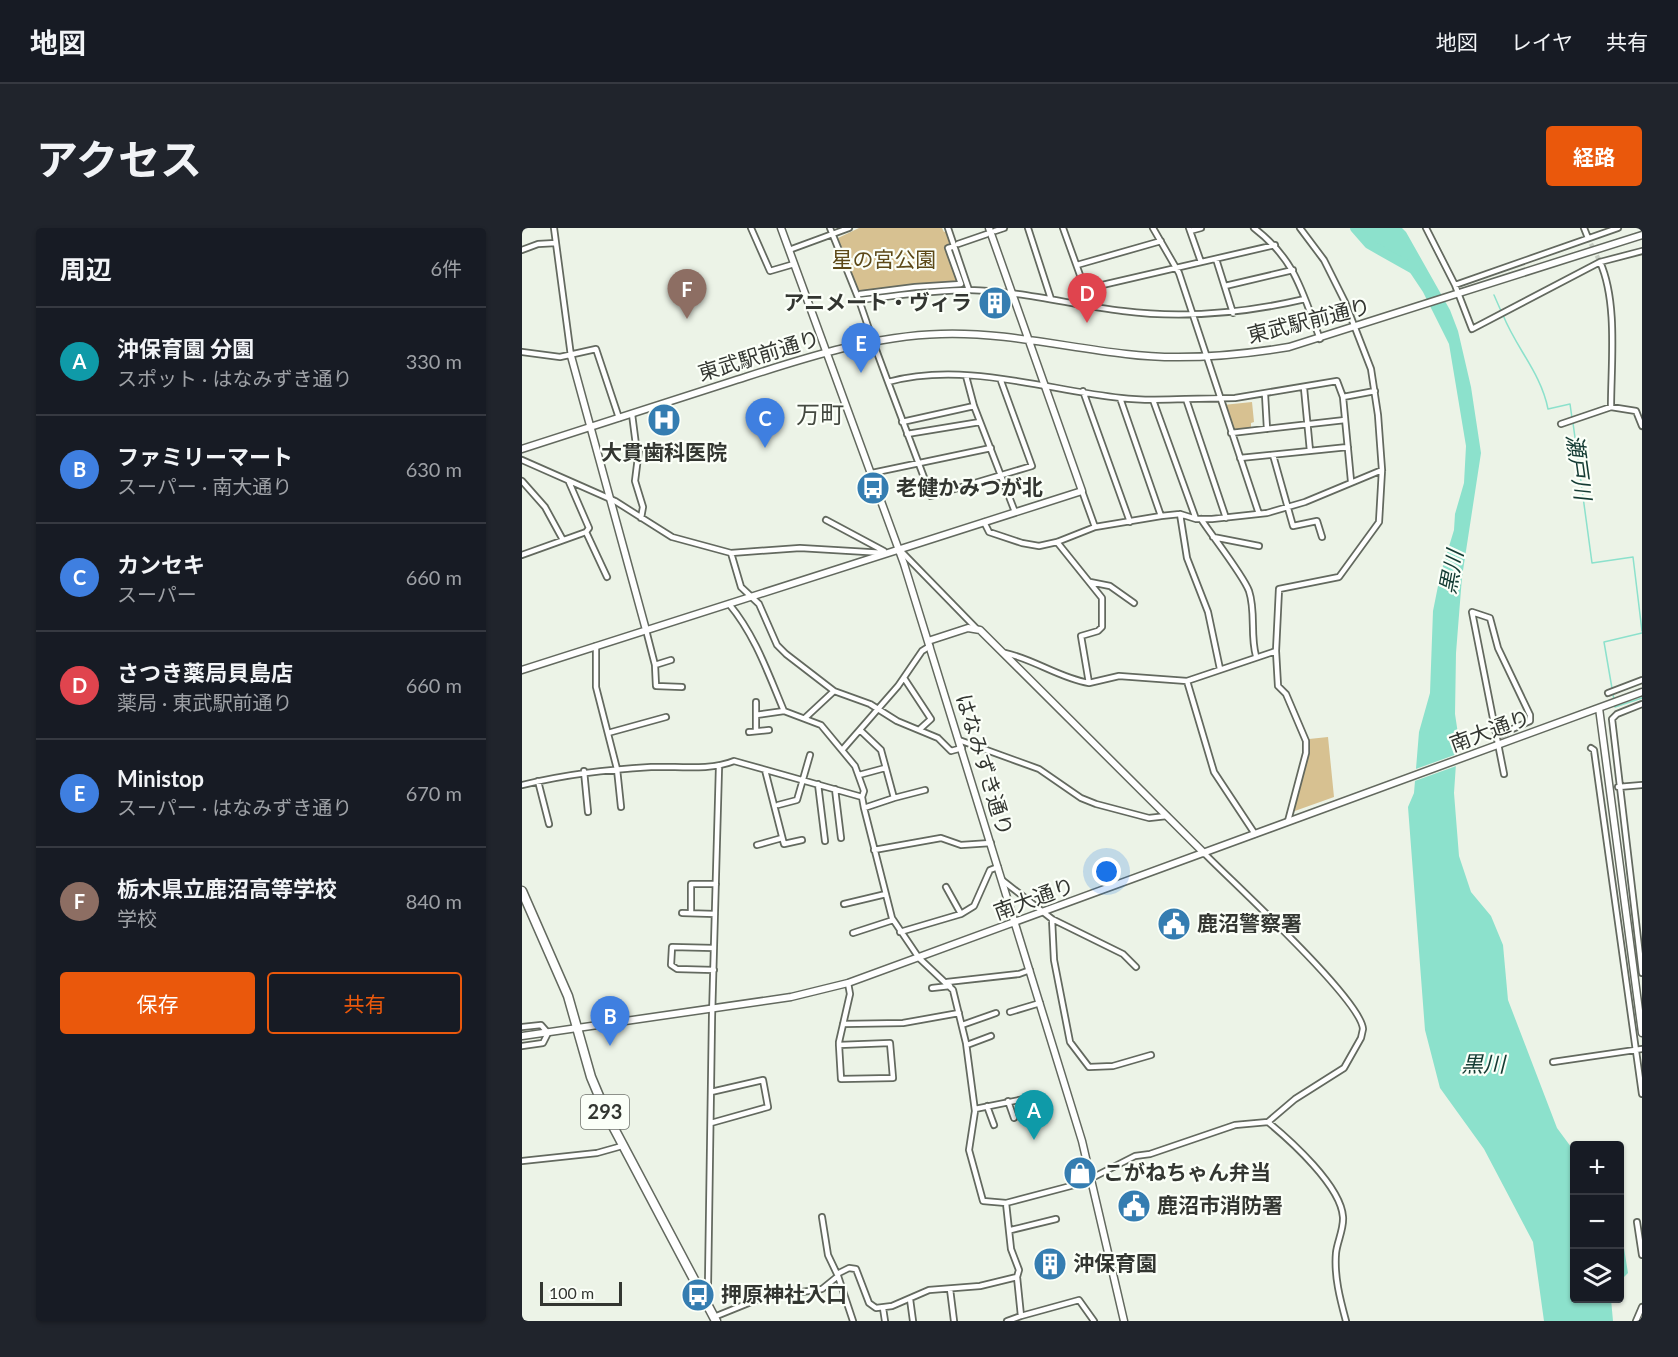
<!DOCTYPE html>
<html lang="ja">
<head>
<meta charset="utf-8">
<style>
  body { margin:0; font-family:Lato,"Noto Sans JP",sans-serif; background:#20242c; color:#f1f3f6 }
  .controls { position:absolute; right:18px; bottom:18px; display:grid; overflow:hidden; border-radius:6px; box-shadow:0 2px 4px #0004 }
  .controls button { width:54px; height:54px; display:grid; place-items:center; padding:0; border:0; border-bottom:2px solid #363941; background:#171b24; color:#f1f3f6; font:30px sans-serif }
  .scale { position:absolute; left:18px; bottom:15px; width:82px; box-sizing:border-box; padding-left:6px; border:3px solid #333631; border-top:0; font-size:16px; line-height:21px; white-space:nowrap; color:#333631; -webkit-text-stroke:4px #fbfff8; paint-order:stroke }
  .you { position:absolute; left:585px; top:644px; width:21px; height:21px; margin:-15px; border:4px solid #fff; border-radius:50%; background:#1a73e8; box-shadow:0 0 0 9px #1a73e833 }
  .badge { display:grid; place-items:center; width:39px; height:39px; border-radius:50%; background:#ea580c; color:#fff; font-size:20px; font-weight:700 }
  .pin { position:absolute; translate:-50% -50px; filter:drop-shadow(0 2px 3px #0008) }
  .pin::after { content:''; position:absolute; top:32px; width:21px; height:18px; background:inherit; clip-path:polygon(0 0,100% 0,50% 100%) }
  .list { margin:0; padding:0; list-style:none }
  h2 { display:flex; justify-content:space-between; align-items:center; height:78px; margin:0; padding:0 24px; font-size:26px }
  h2 small { font-size:20px; font-weight:400; color:#9ea1a6 }
  .list li { display:grid; grid-template-columns:39px 1fr auto; gap:18px; align-items:center; box-sizing:border-box; height:108px; padding:0 24px; border-top:2px solid #363941 }
  .list b { display:block; font-size:22px; white-space:nowrap }
  .list p { margin:0; font-size:20px; white-space:nowrap; color:#9ea1a6 }
  .list em { font-size:20px; font-style:normal; color:#9ea1a6 }
  .actions { display:flex; gap:12px; padding:18px 24px }
  .actions a { flex:1; padding:14px 0; border:2px solid #ea580c; border-radius:6px; text-align:center; font-size:21px; color:#ea580c }
  .actions .main { background:#ea580c; color:#fff }
  .icon { flex:none; width:33px; height:33px; fill:none; stroke:currentColor; stroke-width:2; stroke-linecap:round; stroke-linejoin:round }
  .map { position:relative; flex:none; width:1120px; height:1093px; overflow:hidden; border-radius:6px }
  header { display:flex; align-items:center; gap:36px; box-sizing:border-box; height:84px; padding:0 30px; background:#171b24; border-bottom:2px solid #363941 }
  header strong { font-size:28px }
  nav { display:flex; gap:33px; margin-inline-start:auto; font-size:21px }
  .intro { display:flex; align-items:center; justify-content:space-between; box-sizing:border-box; height:144px; padding:0 36px }
  h1 { margin:0; font-size:42px }
  .button { padding:15px 27px; border-radius:6px; background:#ea580c; color:#fff; font-size:21px; font-weight:700 }
  main { display:flex; gap:36px; padding:0 36px }
  aside { flex:1; background:#171b24; border-radius:6px; box-shadow:0 2px 4px #0004 }
  .map>svg:first-child { display:block }
</style>
</head>
<body>
<header>
<strong>地図</strong>
<nav><a>地図</a><a>レイヤ</a><a>共有</a></nav>
</header>
<div class="intro"><h1>アクセス</h1><a class="button">経路</a></div>
<main>
<aside>
<h2>周辺<small>6件</small></h2>
<ul class="list">
<li><span class="badge" style="background:#0f9aa8">A</span><div><b>沖保育園 分園</b><p>スポット · はなみずき通り</p></div><em>330 m</em></li>
<li><span class="badge" style="background:#3f7fe0">B</span><div><b>ファミリーマート</b><p>スーパー · 南大通り</p></div><em>630 m</em></li>
<li><span class="badge" style="background:#3f7fe0">C</span><div><b>カンセキ</b><p>スーパー</p></div><em>660 m</em></li>
<li><span class="badge" style="background:#e0444e">D</span><div><b>さつき薬局貝島店</b><p>薬局 · 東武駅前通り</p></div><em>660 m</em></li>
<li><span class="badge" style="background:#3f7fe0">E</span><div><b>Ministop</b><p>スーパー · はなみずき通り</p></div><em>670 m</em></li>
<li><span class="badge" style="background:#8d6e63">F</span><div><b>栃木県立鹿沼高等学校</b><p>学校</p></div><em>840 m</em></li>
</ul>
<div class="actions"><a class="main">保存</a><a>共有</a></div>
</aside>
<div class="map">
<svg width="1120" height="1093" viewBox="0 0 1120 1093">
  <rect width="100%" height="100%" fill="#ecf3e7"/>
  <path fill="#d7c191" d="M337 0H420L422 4 424 3 444 58 442 60 384 63 339 69 316 10Z
    M730 174 732 194 729 195V200L713 202 709 200 701 177Z
    M806 509 812 569 770 584 787 520V511Z"/>
  <path fill="#8ce1cc" d="M832 0H880L884 4 928 82 936 103 949 159 959 225 940 349 934 425 933 486 936 506 932 565 937 628 949 664 969 688 981 717 986 772 1035 900 1052 923V1070L1089 1071 1091 1093H1022L1011 1014 962 921 918 860 903 802 886 579 892 565 897 504 908 465 911 383 918 348 932 302 933 286 942 255 944 218 927 116 901 64 881 34 848 14Z
    M1098 995 1106 1045 1098 1053Z"/>
  <path fill="#ecf3e7" d="M938 525 937 537 890 554 891 542Z"/>
  <g fill="none" stroke-linecap="round" stroke-linejoin="round">
    <path stroke="#8ce1cc" stroke-width="1.5" d="M972 67 979 83
      M981 87C994 120 1019 145 1026 181L1048 176 1050 190
      M1051 195 1070 335 1111 329 1120 403
      M1092 472 1082 414 1120 405
      M1092 476 1093 479 1120 470"/>
    <path stroke="#8ce1cc" stroke-width="10" d="M833 0 847 16 893 42"/>
    <path stroke="#c7cdc3" stroke-width="4.5" stroke-dasharray="4.5 2" stroke-linecap="butt" d="M1066 10 1078 34"/>
    <defs>
      <path id="street" d="M32 0 49 128
        M229 0 248 43 272 36
        M308 0 337 72C374 68 410 62 447 62 499 63 550 77 601 83 663 91 723 85 783 71
        M426 0 447 62
        M506 0 529 71
        M541 0 563 61 566 77
        M631 0 657 45 737 286
        M667 0 679 34
        M732 0C774 32 780 64 798 111
        M904 0 933 57 950 101 1078 34 1120 23
        M1062 0 1066 10
        M473 3 482 0
        M668 3 679 0
        M436 16 465 6
        M0 22 16 16 34 15
        M267 22 327 0
        M694 31 711 85
        M1078 34C1096 74 1089 136 1089 179
        M555 37 639 13
        M933 57 1096 0
        M703 58 771 42
        M563 61 753 17
        M338 66 393 59 439 56 426 20 430 19
        M338 75 349 107
        M353 119 366 154
        M0 124 38 129 74 121 97 190
        M444 148 452 178 493 284
        M479 153 510 238 409 268 366 154C442 133 524 162 599 170 621 173 642 172 664 171
        M782 160 788 223
        M561 163 608 294
        M743 166 745 201
        M821 169 853 163
        M598 170 639 288
        M631 172 674 291
        M110 186 114 217 117 221 113 253 121 279 119 290
        M380 194 452 178
        M1039 196 1089 179 1114 183 1120 198
        M709 205 823 192
        M385 206 458 194
        M751 227 771 298 795 293 800 309
        M718 230 826 219
        M0 232 93 273 150 309 209 325 219 359 237 376 255 417 264 426 312 463 348 476 375 493 416 510 429 523 440 520
        M350 245 469 220
        M0 253 23 279 41 312
        M47 254 67 300 64 304 85 349
        M560 263 573 299
        M658 286 665 330 686 384 698 441
        M704 290 664 171 713 170 815 153 821 169 829 253
        M679 291C690 308 721 347 727 363 734 384 728 407 734 428
        M304 292 362 323
        M462 294 467 304 500 315 517 318 535 314 573 299 639 288 658 286 674 291H690L745 285 783 274 860 242
        M691 309 737 318
        M377 321 454 400
        M209 325 278 320 362 325
        M0 327 64 304
        M568 354 588 358 612 375
        M207 376C233 407 246 445 262 483L299 497 333 538 342 563 340 569 342 580 370 690 397 730 431 762 444 815 453 883 447 922 461 973 484 975 560 955 613 928 628 926 713 897 746 894 773 871 822 840 839 810 841 801C839 771 709 653 682 625
        M124 402 133 437 134 458 160 459
        M74 418V459L95 541 99 579
        M754 423 756 458 764 466 784 513V525L766 593
        M483 425C512 431 537 450 567 455L559 408 576 403 580 399V370L535 314
        M133 437 149 432
        M382 450 409 491 398 501
        M665 453 692 544 733 606
        M567 455 597 448 665 453 754 423 757 361 817 349 857 294 860 242 856 187 849 141 823 74 802 32 778 0
        M1086 465 1120 452
        M1120 476 1095 486 1090 491 1120 745
        M234 487 262 483
        M283 490 312 463
        M338 502 359 522 372 570 342 580
        M234 503V474
        M227 504 247 502
        M86 505 144 489
        M975 508 1008 493V487L976 420 968 390 950 384 982 546
        M437 512 517 541 559 570 574 576 627 590 645 588
        M1069 520 1072 522 1120 866
        M321 521 376 458 400 423 408 418
        M243 542 262 616 280 612
        M62 543 66 584
        M337 547 363 540
        M16 553 27 596
        M296 556 303 613
        M0 557C46 546 82 542 129 539 156 538 187 543 212 533L340 569
        M1096 559 1120 557
        M313 561 319 610
        M372 570 403 562
        M256 577 275 572 288 527
        M235 617 260 610
        M352 622 419 610 439 617 469 615
        M480 652 530 691 601 726 614 739
        M424 659 439 686
        M322 676 364 666
        M160 685 193 686
        M169 685V656H194
        M530 691 532 732 548 814 567 839 591 838 629 827
        M378 704 439 686 452 678 468 642 476 639
        M331 705 371 692
        M192 742 155 741 149 737 150 719 192 720
        M425 754 497 746 508 742
        M410 760 428 758
        M488 784 518 775
        M321 796 381 795 437 785
        M440 797 474 785
        M0 799 19 797 26 805 21 815 0 818
        M317 817 368 815 371 850 319 851 317 817V814L328 766 326 755
        M445 817 469 808
        M1031 834 1120 821
        M486 873 492 890
        M465 878 472 897
        M453 881 502 871
        M746 894C769 913 819 958 821 989 822 1001 815 1014 814 1025 812 1048 818 1071 824 1093
        M189 895 246 879 241 852 189 864
        M0 933 75 925 100 918
        M300 989 306 1027 316 1048
        M1115 994 1120 1027
        M489 1002 534 991
        M315 1046 327 1040 334 1041 347 1075 354 1080 370 1078 407 1062 458 1058 495 1049 497 1042 489 1021 484 975
        M495 1049 499 1088 557 1072 572 1093
        M428 1061 432 1093
        M183 1069 186 1057 190 789 197 539
        M388 1071 391 1093
        M361 1080 363 1093
        M192 1089 239 1070 300 1061 316 1048 331 1093
        M485 1093 499 1088
        M1114 1093 1120 1079"/>
      <path id="secondary" d="M259 0 382 336 560 913 602 1093
        M49 128 124 402
        M0 221C69 199 138 177 208 154 277 132 346 108 419 106 482 104 542 119 604 126 659 133 713 128 767 119L1120 7
        M406 413 446 400 458 402 682 625
        M0 442 560 263 467 0
        M1077 480 1120 805
        M0 808 269 769 326 755 1120 464"/>
      <path id="highway" d="M0 663 46 768 69 849 85 887 194 1093"/>
    </defs>
    <use href="#street" stroke="#63695f" stroke-width="8"/>
    <use href="#secondary" stroke="#63695f" stroke-width="9"/>
    <use href="#highway" stroke="#63695f" stroke-width="11"/>
    <use href="#street" stroke="#fff" stroke-width="4.5"/>
    <use href="#secondary" stroke="#fff" stroke-width="6"/>
    <use href="#highway" stroke="#fff" stroke-width="8"/>
  </g>
  <defs>
    <symbol id="building-disc" viewBox="-11 -11 22 22"><circle r="9.5" fill="#357db1" stroke="#fbfff8"/><path d="M-4-6H4V6H1V3H-1V6H-4ZM-2.5-4.3h1.7v1.8h-1.7ZM.8-4.3h1.7v1.8H.8ZM-2.5-1h1.7V.8h-1.7ZM.8-1h1.7V.8H.8Z" fill="#fff"/></symbol>
    <symbol id="hospital-disc" viewBox="-11 -11 22 22"><circle r="9.5" fill="#357db1" stroke="#fbfff8"/><path d="M-5-5h3v3.5h4V-5h3V5h-3V1.5h-4V5h-3Z" fill="#fff"/></symbol>
    <symbol id="bus-disc" viewBox="-11 -11 22 22"><circle r="9.5" fill="#357db1" stroke="#fbfff8"/><path d="M-5-6H5V4H4V6H2V4H-2V6H-4V4H-5ZM-3.5-4V0h7V-4ZM-3.5 1.2v1.5H-2V1.2ZM2 1.2v1.5H3.5V1.2Z" fill="#fff"/></symbol>
    <symbol id="civic-disc" viewBox="-11 -11 22 22"><circle r="9.5" fill="#357db1" stroke="#fbfff8"/><path d="M-.6-6.5H3V-4.5H.6V-3L4-1V1h2V6H-6V1h2V-1L-.6-3ZM-1.2 2.5V6h2.4V2.5Z" fill="#fff"/></symbol>
    <symbol id="shop-disc" viewBox="-11 -11 22 22"><circle r="9.5" fill="#357db1" stroke="#fbfff8"/><path d="M-5-2.5h2.3a2.7 3.5 0 0 1 5.4 0H5L5.5 6h-11ZM-1.5-2.5h3a1.5 2.3 0 0 0-3 0Z" fill="#fff"/></symbol>
  </defs>
  <g fill-rule="evenodd">
    <use href="#building-disc" x="454" y="56" width="38" height="38"/>
    <use href="#hospital-disc" x="123" y="173" width="38" height="38"/>
    <use href="#bus-disc" x="332" y="241" width="38" height="38"/>
    <use href="#civic-disc" x="633" y="677" width="38" height="38"/>
    <use href="#shop-disc" x="539" y="926" width="38" height="38"/>
    <use href="#civic-disc" x="593" y="959" width="38" height="38"/>
    <use href="#building-disc" x="509" y="1017" width="38" height="38"/>
    <use href="#bus-disc" x="157" y="1048" width="38" height="38"/>
  </g>
  <g text-anchor="middle" stroke-width="4.5" stroke-linejoin="round" paint-order="stroke">
    <rect fill="#fbfff8" stroke="#6f726d" stroke-width="1.5" x="59" y="867" width="48" height="34" rx="4.5"/>
    <g font-size="20" font-weight="bold" fill="#333631">
      <text x="83" y="891">293</text>
    </g>
    <g font-size="21" fill="#5d4918" stroke="#fbfff8">
      <text x="362" y="39">星の宮公園</text>
    </g>
    <g font-size="21" font-weight="bold" fill="#333631" stroke="#fbfff8" text-anchor="start">
      <text x="450" y="82" text-anchor="end">アニメート・ヴィラ</text>
      <text x="142" y="232" text-anchor="middle">大貫歯科医院</text>
      <text x="374" y="267">老健かみつが北</text>
      <text x="675" y="703">鹿沼警察署</text>
      <text x="581" y="952">こがねちゃん弁当</text>
      <text x="635" y="985">鹿沼市消防署</text>
      <text x="551" y="1043">沖保育園</text>
      <text x="199" y="1074">押原神社入口</text>
    </g>
    <g font-size="21" fill="#333631" stroke="#fbfff8">
      <text transform="translate(787 93) rotate(-14)" y="7">東武駅前通り</text>
      <text transform="translate(237 128) rotate(-17)" y="7">東武駅前通り</text>
      <text transform="translate(968 503) rotate(-20)" y="7">南大通り</text>
      <text transform="translate(462 537) rotate(73)" y="7">はなみずき通り</text>
      <text transform="translate(512 671) rotate(-20)" y="7">南大通り</text>
    </g>
    <g font-size="22" font-style="italic" fill="#143b33" stroke="#fbfff8">
      <text transform="translate(1057 239) rotate(82)" y="8">瀬戸川</text>
      <text transform="translate(929 344) rotate(-79)" y="8">黒川</text>
      <text x="961" y="844">黒川</text>
    </g>
    <g font-size="24" fill="#444940" stroke="#fbfff8">
      <text x="298" y="195">万町</text>
    </g>
  </g>
</svg>
<div class="controls">
<button>+</button>
<button>−</button>
<button><svg class="icon" aria-label="layers" viewBox="0 0 24 24"><path d="M12 4l9 5-9 5-9-5zM3 14l9 5 9-5"/></svg></button>
</div>
<div class="scale">100 m</div>
<div class="you"></div>
<div class="pin badge" style="left:512px;top:912px;background:#0f9aa8">A</div>
<div class="pin badge" style="left:88px;top:818px;background:#3f7fe0">B</div>
<div class="pin badge" style="left:243px;top:220px;background:#3f7fe0">C</div>
<div class="pin badge" style="left:565px;top:95px;background:#e0444e">D</div>
<div class="pin badge" style="left:339px;top:145px;background:#3f7fe0">E</div>
<div class="pin badge" style="left:165px;top:91px;background:#8d6e63">F</div>
</div>
</main>
</body>
</html>
